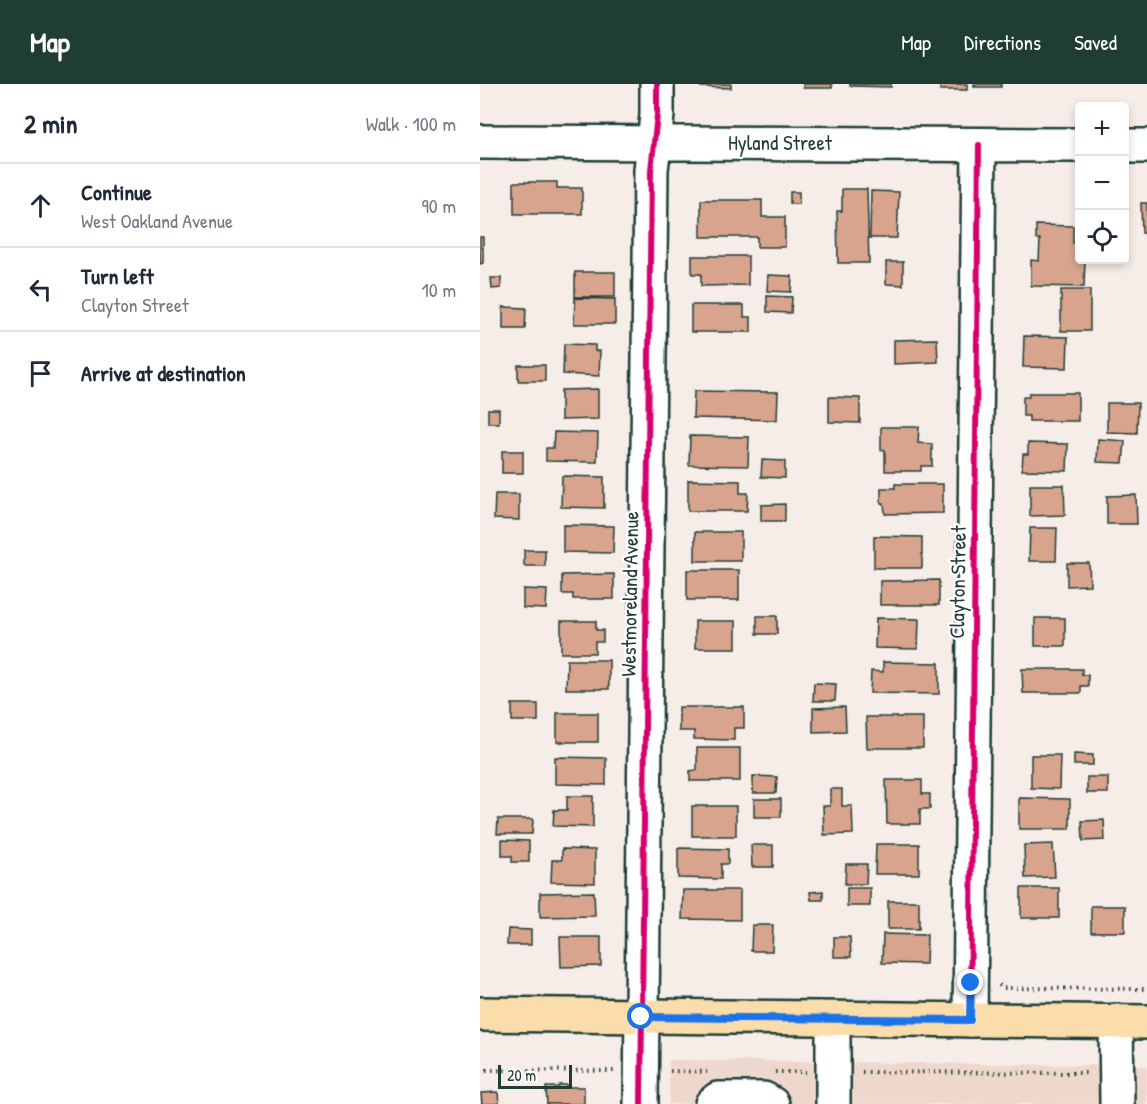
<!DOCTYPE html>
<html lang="en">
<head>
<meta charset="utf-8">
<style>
  body { margin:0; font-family:"Patrick Hand",sans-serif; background:#f2f2f3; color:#1f2937 }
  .controls { position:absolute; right:18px; top:18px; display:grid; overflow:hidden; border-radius:6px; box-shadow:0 3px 9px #0003 }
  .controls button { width:54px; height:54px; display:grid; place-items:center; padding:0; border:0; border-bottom:2px solid #e0e1e3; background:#fff; color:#1f2937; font:30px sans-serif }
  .scale { position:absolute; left:18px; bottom:15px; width:74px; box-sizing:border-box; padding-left:6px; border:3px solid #1f3d34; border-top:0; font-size:16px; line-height:21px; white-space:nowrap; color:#1f3d34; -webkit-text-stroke:4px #fff; paint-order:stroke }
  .stop { position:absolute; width:18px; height:18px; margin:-14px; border:4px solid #1a73e8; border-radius:50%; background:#fff }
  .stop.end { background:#1a73e8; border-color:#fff; box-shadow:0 2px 6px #0008 }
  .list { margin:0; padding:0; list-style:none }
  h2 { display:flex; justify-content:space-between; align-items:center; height:78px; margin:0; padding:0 24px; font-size:26px }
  h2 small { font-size:20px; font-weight:400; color:#747a83 }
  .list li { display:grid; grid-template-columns:39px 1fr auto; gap:18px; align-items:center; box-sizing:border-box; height:84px; padding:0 24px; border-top:2px solid #e0e1e3 }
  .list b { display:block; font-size:22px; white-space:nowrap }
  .list p { margin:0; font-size:20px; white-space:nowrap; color:#747a83 }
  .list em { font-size:20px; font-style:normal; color:#747a83 }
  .icon { flex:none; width:33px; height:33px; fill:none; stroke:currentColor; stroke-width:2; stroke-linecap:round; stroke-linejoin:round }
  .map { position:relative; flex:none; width:667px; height:1020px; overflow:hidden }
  header { display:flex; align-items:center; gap:36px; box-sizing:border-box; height:84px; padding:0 30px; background:#1f3d34; color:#fff }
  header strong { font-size:28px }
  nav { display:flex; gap:33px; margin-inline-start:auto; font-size:21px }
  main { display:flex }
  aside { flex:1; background:#fff }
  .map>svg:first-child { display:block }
</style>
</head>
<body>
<header>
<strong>Map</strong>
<nav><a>Map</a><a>Directions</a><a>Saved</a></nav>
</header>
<main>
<aside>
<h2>2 min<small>Walk · 100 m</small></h2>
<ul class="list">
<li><svg class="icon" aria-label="ahead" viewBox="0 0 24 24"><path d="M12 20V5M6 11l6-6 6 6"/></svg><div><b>Continue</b><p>West Oakland Avenue</p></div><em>90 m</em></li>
<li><svg class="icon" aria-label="left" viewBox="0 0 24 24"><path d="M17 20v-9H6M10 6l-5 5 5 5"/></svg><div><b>Turn left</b><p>Clayton Street</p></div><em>10 m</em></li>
<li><svg class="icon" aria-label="arrive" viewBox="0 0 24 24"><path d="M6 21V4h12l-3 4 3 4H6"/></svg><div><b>Arrive at destination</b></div></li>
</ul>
</aside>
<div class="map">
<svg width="667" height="1020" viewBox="0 0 667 1020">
  <rect width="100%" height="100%" fill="#f7ede8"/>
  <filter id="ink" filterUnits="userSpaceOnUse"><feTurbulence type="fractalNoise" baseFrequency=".0167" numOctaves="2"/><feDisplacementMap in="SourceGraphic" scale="12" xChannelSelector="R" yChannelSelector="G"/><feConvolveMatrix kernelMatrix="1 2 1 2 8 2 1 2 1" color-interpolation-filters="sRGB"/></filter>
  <g filter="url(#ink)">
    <path fill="#eed7cd" d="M189 976 667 982V1020H189Z"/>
    <path fill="#d8a48d" stroke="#1f3d34" stroke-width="1.5" d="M221 0H251V4L221 3Z
      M323 0H352V4H323Z
      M370 0H411V3L370 2Z
      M460 0H487V6H460Z
      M494 0H521V3H494Z
      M34 98H77V104H102V130H34Z
      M362 105H387L389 179H358L357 127H362Z
      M391 107 419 108 417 154H390Z
      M310 108H319V120H310Z
      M221 116H282V133H305V163H277V153H221Z
      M661 119H667V149H662Z
      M556 141 593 142V159H600V176H605L604 203 551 202V176L559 177 560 155H556Z
      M0 153H3V179L0 180Z
      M212 172H268V201L221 202V190H212Z
      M406 178H423V201L406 200Z
      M95 188H135V213H95Z
      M288 191 312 192 311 208 287 207Z
      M11 194H21V204L12 205Z
      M581 206H610V247H581Z
      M287 212 312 213 311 229 287 228Z
      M95 214 135 215V240H94Z
      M211 221H264V233H271V248H211Z
      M23 223 46 224 45 245H23Z
      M544 252 588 253 587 284 543 283Z
      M457 255 458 278 414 280V256Z
      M84 260 115 261V267H120L119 292 83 290Z
      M38 281H65V297H38Z
      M118 305V335L81 336V306Z
      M214 307 298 308 297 336 213 334Z
      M549 309H598V337H549V332H543V313H549Z
      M349 313 380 314V339L349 338Z
      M627 319H658L657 349 627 348Z
      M8 325H19V339H8Z
      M401 343H439L438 359 452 360V382H441V387H405V366H401Z
      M74 348 118 349 117 378 66 377V364H73Z
      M210 352 269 353 268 382 209 381Z
      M618 355 645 357 643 379 617 378Z
      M548 359 588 360 587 387 542 386 543 370H548Z
      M22 367H43V389H22Z
      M282 376 305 377V394L281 393Z
      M82 392 124 393V424L81 423Z
      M208 396 260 397V409H268L267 427H208Z
      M415 400H463V429L405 430 404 419H401V404H415Z
      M550 401H584L585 431 550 432Z
      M15 410H39V436L14 435Z
      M656 411 657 440H627V412Z
      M305 420V437H281V421Z
      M83 441 134 442 133 469 83 468Z
      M550 444H577L576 477H549Z
      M215 448H261V477H215Z
      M394 452 442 453V484H394Z
      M44 466H65V482H44Z
      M587 479H609L610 501 587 502Z
      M207 486H259V516H207Z
      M134 490V515H93V510H82V491Z
      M459 496V521H400V497Z
      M43 505 67 506 66 525 43 524Z
      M277 532H297V550H277Z
      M396 534 439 535 438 565 395 564Z
      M555 534H585V562H555Z
      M81 537H116V546H123V558H115V569H81Z
      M215 537H256V564H215Z
      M87 576H129V605H86Z
      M403 578 459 579V610L390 609 391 587 403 588Z
      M542 585H602V591H608V602H601V609H543Z
      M334 599 356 600 355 617H333Z
      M32 620H58V637H32Z
      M199 623H264V644H254V656L214 655V647H199Z
      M365 623 366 647 333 648V624Z
      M77 629H118V658H77Z
      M386 633H443V664H387Z
      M217 664H260V697H210V687L217 686Z
      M594 670 613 671V681H594Z
      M551 671H580L579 705 551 704Z
      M75 673 126 674V701L75 700Z
      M273 692 297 693 296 709H273Z
      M607 693H628V709H607Z
      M406 696H442V710H450V725H440V740H407Z
      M350 705H362V722H372L373 750 344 751 343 722H350Z
      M87 712H113V743L73 742 74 726H87Z
      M539 714 590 715V745H539Z
      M274 715H301V733H274Z
      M212 722H256V752H212Z
      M18 735H53L52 750H17Z
      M624 736 625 756 603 757 602 737Z
      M22 756 49 757V778H32V772H22Z
      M396 760H439V790H395Z
      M573 760 575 793 545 794 544 761Z
      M271 761H293V783H272Z
      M198 764 248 765V780H241V795L198 794Z
      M82 765 115 766V799L71 798 72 776H82Z
      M366 780H387L386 800H365Z
      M367 804H390V822H367Z
      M541 804H579V834H541Z
      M203 806H260V836L202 835Z
      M343 807V816H331L330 808Z
      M114 808 115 832 60 833V809Z
      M408 817H439V845H408Z
      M611 822H645V848H611Z
      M272 841H293L292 867H271Z
      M28 845 51 846V861H27Z
      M403 850 447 851 446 880 402 879Z
      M80 853H121V882L81 883Z
      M354 853H370L371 873H354Z
      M79 1001H88V1003H104V1020H67L66 1003H79Z
      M18 1008 19 1020H2L1 1009Z"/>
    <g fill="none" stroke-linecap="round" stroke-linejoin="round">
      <defs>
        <path id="minor" d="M0 58 600 61
          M644 62H667
          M490 936 499 61
          M636 937 637 1020
          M161 1020 171 86 177 31V0
          M232 1020 238 1015H284L292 1020
          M353 1020V935"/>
        <path id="major" d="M0 930 667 938"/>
      </defs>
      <use href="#minor" stroke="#1f3d34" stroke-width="38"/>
      <use href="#major" stroke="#1f3d34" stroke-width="38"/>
      <path stroke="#1f3d34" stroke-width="4" stroke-dasharray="1.5 4.5" stroke-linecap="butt" d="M519 901 523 904 667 905
        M0 986 134 987
        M190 987 227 988
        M295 988H326
        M382 988 608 989"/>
      <use href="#minor" stroke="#fff" stroke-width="33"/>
      <use href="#major" stroke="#faddab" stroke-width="33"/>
      <defs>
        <path id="cycleway" d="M490 936 499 61
          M161 1020 171 86 177 31V0"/>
      </defs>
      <use href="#cycleway" stroke="#fff" stroke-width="10"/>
      <use href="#cycleway" stroke="#d6006c" stroke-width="6"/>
    </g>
  </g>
  <g fill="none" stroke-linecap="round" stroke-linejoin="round" filter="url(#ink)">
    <path stroke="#1a73e8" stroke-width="8" d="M161 933 490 936 491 899"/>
  </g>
  <g text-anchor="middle" stroke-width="4.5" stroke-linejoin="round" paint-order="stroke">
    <g font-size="21" fill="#1f3d34" stroke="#fff">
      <text x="300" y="66">Hyland Street</text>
      <text transform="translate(478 498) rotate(-89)" y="7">Clayton Street</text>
      <text transform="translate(150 510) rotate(-89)" y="7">Westmoreland Avenue</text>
    </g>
  </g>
</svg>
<div class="controls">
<button>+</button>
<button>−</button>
<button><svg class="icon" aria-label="locate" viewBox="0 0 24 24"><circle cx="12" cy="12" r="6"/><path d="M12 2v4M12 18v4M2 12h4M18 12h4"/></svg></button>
</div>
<div class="scale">20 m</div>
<div class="stop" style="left:161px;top:933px"></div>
<div class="stop end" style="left:491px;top:899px"></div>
</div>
</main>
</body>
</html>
